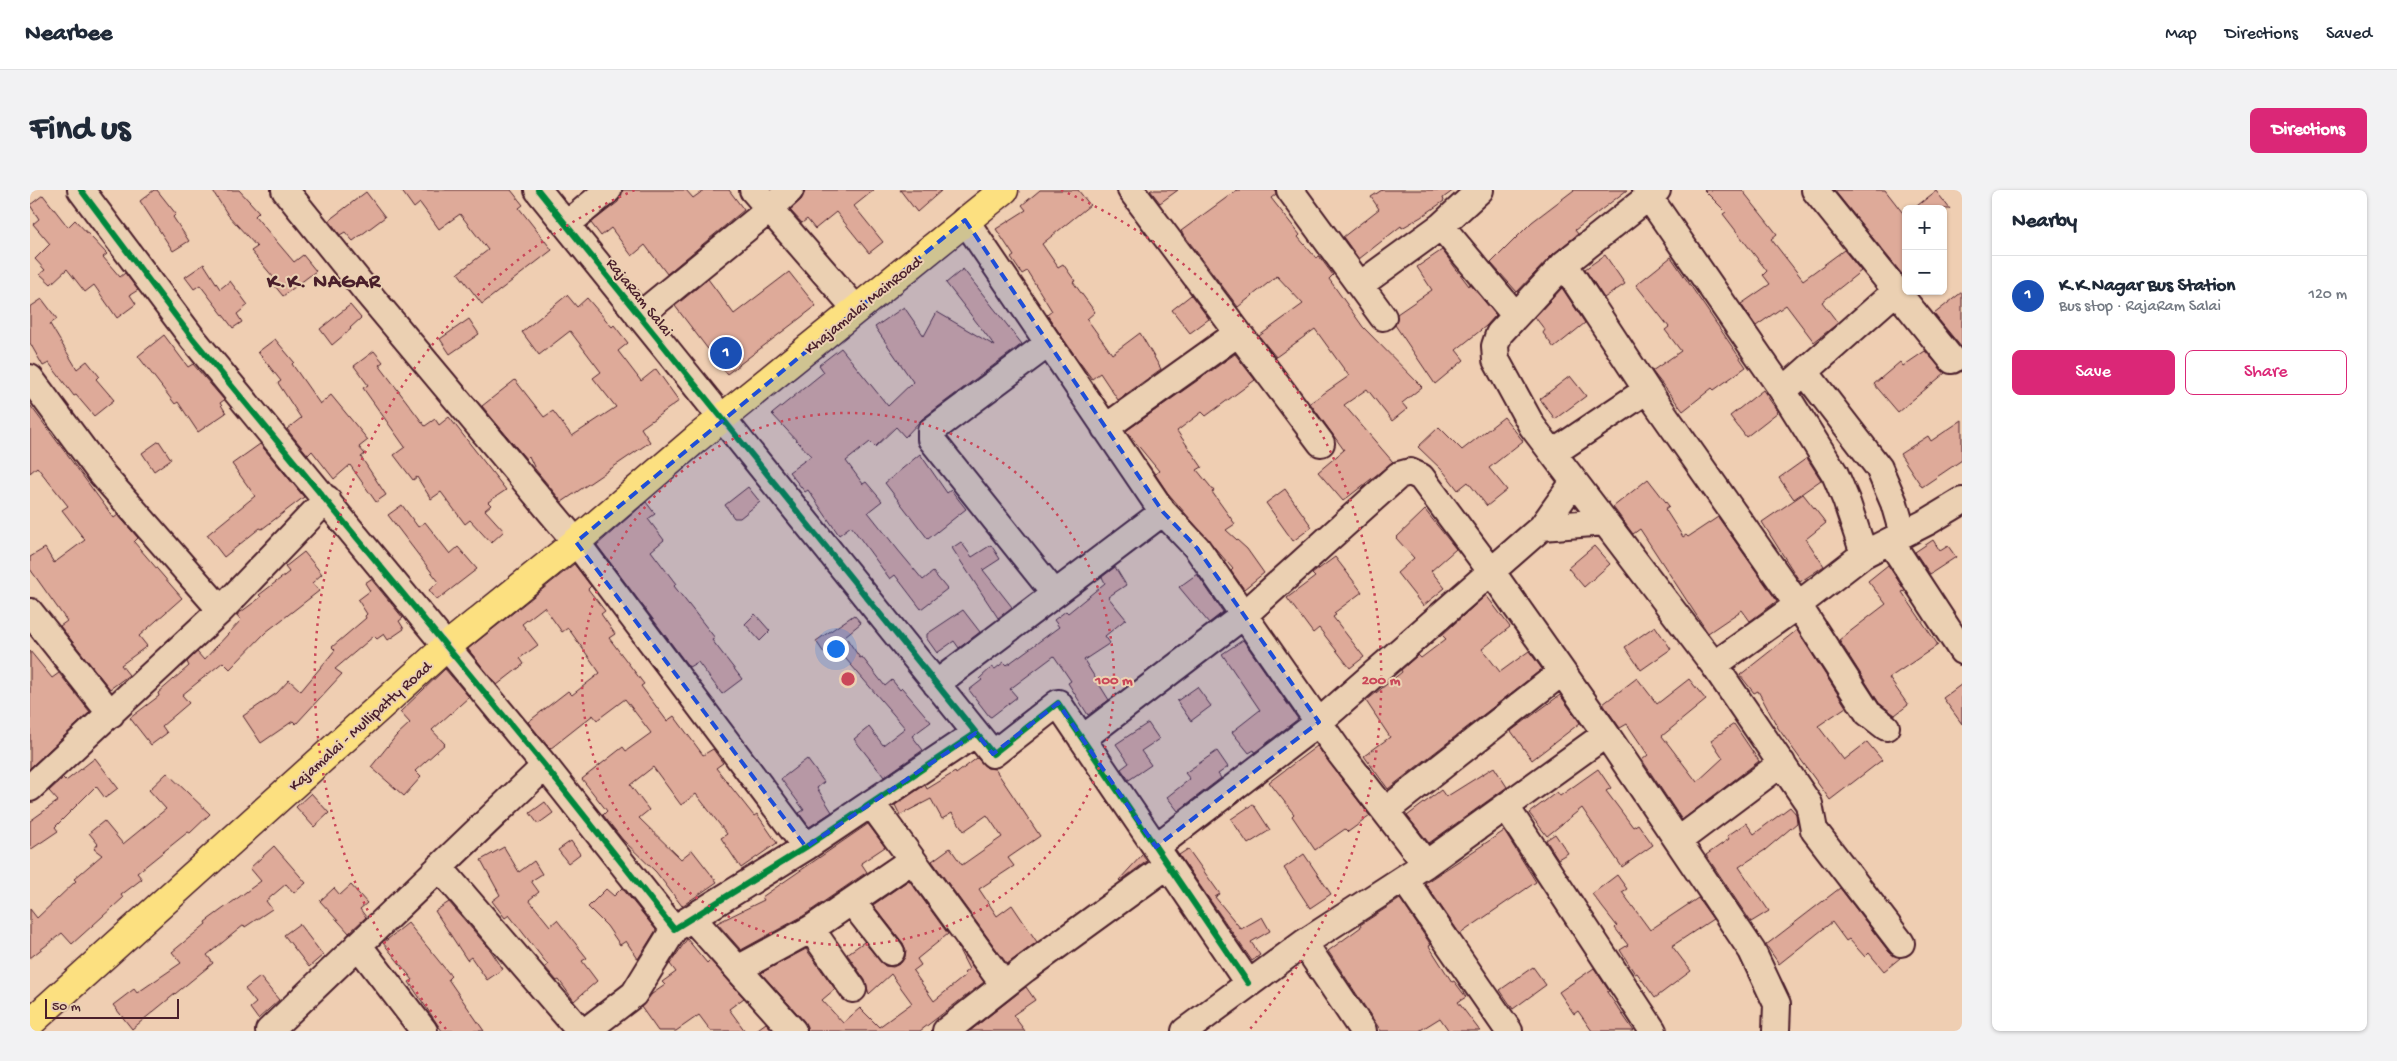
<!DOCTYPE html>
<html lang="en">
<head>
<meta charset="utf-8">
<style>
  body { margin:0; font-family:"Gochi Hand",sans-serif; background:#f2f2f3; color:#1f2937 }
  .controls { position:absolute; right:15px; top:15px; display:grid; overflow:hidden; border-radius:8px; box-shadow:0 1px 4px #0004 }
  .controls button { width:45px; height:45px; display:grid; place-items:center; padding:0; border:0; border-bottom:1px solid #e0e1e3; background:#fff; color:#1f2937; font:25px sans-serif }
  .scale { position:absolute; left:15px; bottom:12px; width:134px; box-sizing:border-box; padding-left:5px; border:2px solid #4a1f2b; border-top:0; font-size:14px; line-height:18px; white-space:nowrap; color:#4a1f2b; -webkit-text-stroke:4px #ebd0b2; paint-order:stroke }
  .you { position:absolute; left:805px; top:458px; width:18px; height:18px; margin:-12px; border:4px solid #fff; border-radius:50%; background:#1a73e8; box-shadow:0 0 0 8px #1a73e833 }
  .badge { display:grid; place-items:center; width:32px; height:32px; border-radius:50%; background:#db2777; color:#fff; font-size:16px; font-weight:700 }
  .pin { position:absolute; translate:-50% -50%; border:2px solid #fff; box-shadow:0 1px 5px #0006 }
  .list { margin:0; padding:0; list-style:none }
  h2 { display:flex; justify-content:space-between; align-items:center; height:65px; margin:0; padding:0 20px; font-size:21px }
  h2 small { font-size:16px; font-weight:400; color:#747a83 }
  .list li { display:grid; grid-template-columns:32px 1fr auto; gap:15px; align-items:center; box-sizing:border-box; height:80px; padding:0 20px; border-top:1px solid #e0e1e3 }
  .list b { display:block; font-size:19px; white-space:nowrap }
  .list p { margin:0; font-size:16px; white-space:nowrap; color:#747a83 }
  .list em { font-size:16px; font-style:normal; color:#747a83 }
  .actions { display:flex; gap:10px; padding:15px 20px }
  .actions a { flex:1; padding:11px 0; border:1px solid #db2777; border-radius:8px; text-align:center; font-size:18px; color:#db2777 }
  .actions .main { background:#db2777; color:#fff }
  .map { position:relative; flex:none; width:1932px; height:841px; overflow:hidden; border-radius:8px }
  header { display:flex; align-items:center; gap:30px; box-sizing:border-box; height:70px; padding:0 25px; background:#fff; border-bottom:1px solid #e0e1e3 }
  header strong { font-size:24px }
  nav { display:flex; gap:28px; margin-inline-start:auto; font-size:18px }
  .intro { display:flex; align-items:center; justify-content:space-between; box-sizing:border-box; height:120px; padding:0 30px }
  h1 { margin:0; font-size:35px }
  .button { padding:12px 22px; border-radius:8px; background:#db2777; color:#fff; font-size:18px; font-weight:700 }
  main { display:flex; gap:30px; padding:0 30px }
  aside { flex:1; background:#fff; border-radius:8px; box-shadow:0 1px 4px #0004 }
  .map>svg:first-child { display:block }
</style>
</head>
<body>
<header>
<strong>Nearbee</strong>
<nav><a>Map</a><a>Directions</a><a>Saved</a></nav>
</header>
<div class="intro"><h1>Find us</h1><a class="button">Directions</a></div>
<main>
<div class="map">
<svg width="1932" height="841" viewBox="0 0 1932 841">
  <rect width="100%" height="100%" fill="#efceb2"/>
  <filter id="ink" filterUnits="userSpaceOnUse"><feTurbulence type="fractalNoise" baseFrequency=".02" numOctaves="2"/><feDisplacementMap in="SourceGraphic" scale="10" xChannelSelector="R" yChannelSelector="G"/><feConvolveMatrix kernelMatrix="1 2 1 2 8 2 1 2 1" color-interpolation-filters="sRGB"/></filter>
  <g filter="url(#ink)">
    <path fill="#deaa99" stroke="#4a1f2b" d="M124 0H127L146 24 143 27 159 51 143 61 110 11Z
      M182 0H209L229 22 225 26 264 72 273 65 286 81 253 106 240 90 244 88 221 61 227 57 198 25Z
      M371 0H481L493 15 489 18 522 60 452 114 428 83 458 60 430 24 409 39 390 13 384 18Z
      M593 0H656L663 8 674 0H699L714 20 637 84 615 55 602 66 581 38 571 46 561 33 588 12Z
      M775 0H844L824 16 853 52 839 63 806 22 785 39 777 29 772 33 760 20 771 10Z
      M870 0H912L887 22Z
      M1010 0H1048L1060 15 1012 54 1028 77 1033 74 1045 91 1043 92 1065 122 1057 129 1082 164 1110 143 1131 179 1088 210 1070 183 1062 189 1048 170 1017 125 1022 121 997 81 992 84 981 68 984 66 966 39 996 20 992 15Z
      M1120 0H1148L1130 13Z
      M1207 0H1245L1246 4 1241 8 1270 45 1268 47 1286 68 1289 66 1303 85 1299 89 1333 137 1392 197 1372 213 1377 219 1362 231 1337 199 1314 215 1363 272 1313 311 1288 282 1314 260 1280 213 1319 186 1285 139 1246 167 1229 146 1273 114 1247 86 1208 117 1151 41Z
      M1352 0H1424L1413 8 1414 11 1391 27 1372 38 1371 36 1329 69 1313 47 1349 19 1341 7Z
      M1544 0H1597L1545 40 1548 44 1523 64 1487 102 1461 73 1502 32Z
      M1674 0H1712L1747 44 1741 49 1773 90 1814 60 1831 81 1792 112 1808 133 1784 152 1756 115 1726 136 1711 114 1740 94 1733 85 1737 81 1693 24 1696 22Z
      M1804 0H1855L1876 27V89Z
      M1906 1 1920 19H1883Z
      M336 2 355 27 323 51 315 42 310 45 299 30Z
      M13 5 38 37 45 30 77 64 73 67 90 87 95 83 108 100 100 105 106 114 87 128 64 95 55 102 37 79 21 94 10 84 15 80 5 69 20 54 3 34 9 29 0 15Z
      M1412 60 1439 96 1440 94 1466 125 1456 136 1426 160 1434 170 1405 194 1365 135 1367 124 1402 100 1387 77Z
      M1575 65 1595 94 1574 108 1555 79Z
      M1641 67 1716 177 1684 200 1682 198 1653 221 1622 181 1651 161 1635 140 1639 137 1606 95Z
      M174 74 190 99 200 91 218 115 207 124 212 132 203 138 170 95 164 99 155 87Z
      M933 79 992 154 892 229 875 247 866 237 845 257 840 252 816 271 833 294 836 292 852 311 838 322 868 360 893 390 903 382 917 399 891 419 865 385 860 389 821 336 809 345 778 300 775 302 759 282 781 266 742 224 794 182 789 175 811 158 858 216 883 192 845 137 874 117 894 146 907 122 965 156 916 93Z
      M759 82 786 116 697 184 645 116 678 89 704 124Z
      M1532 98 1555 133 1524 158 1513 143 1515 140 1505 127Z
      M1932 102V158L1904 124Z
      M537 105 547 117 557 108 582 137 584 135 598 153 588 161 611 191 626 179 649 211 611 238 620 252 532 312 505 279 499 266 496 269 452 216 485 190 514 227 523 221 542 246 586 217 563 188 571 182 540 141 509 165 492 142Z
      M1161 105 1179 129 1160 143 1142 120Z
      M12 109 27 129 20 134 47 179 57 171 69 186 66 189 84 210 64 226 46 205 44 206 19 173 13 176 0 153V117Z
      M320 115 331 128 320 138 321 139 302 155 290 139Z
      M439 129 449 144 420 164 410 149Z
      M134 145 158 177 163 174 194 210 190 213 196 223 168 242 148 212 145 214 108 166Z
      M245 149 264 172 262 174 290 214 301 205 338 250 329 257 335 264 331 267 356 305 346 312 320 275 304 289 282 261 278 265 257 239 271 228 248 193 251 191 228 162Z
      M344 161 353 172 349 175 395 236 405 229 409 235 419 227 476 300 458 312 461 315 455 320 474 341 461 353 440 330 435 334 411 302 401 309 387 287 383 290 364 265 375 257 333 198 338 195 324 176Z
      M1895 161 1915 183 1868 222 1844 194 1870 172 1873 176Z
      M1205 164 1225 190 1176 226 1172 222 1147 241 1172 277 1167 280 1184 301 1182 302 1205 334 1196 340 1217 359 1234 383 1214 399 1201 381 1203 379 1137 302 1125 284 1129 281 1096 241Z
      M1540 186 1556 206 1525 229 1510 209Z
      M1733 200 1748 222 1716 247 1700 226Z
      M0 215 84 328 88 325 108 348 104 352 152 408 109 446 117 456 91 475 99 485 80 499 30 436 37 431 0 379V367L15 358 24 373 55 350 32 320 38 316 7 277 0 283Z
      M1474 227 1493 251 1459 278 1477 300 1457 316 1438 292 1428 300 1414 282 1388 257 1409 237 1432 260Z
      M1932 230V270L1892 297 1870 264 1898 246 1901 251Z
      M129 251 141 269 124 281 112 263Z
      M230 254 274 307 232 339 230 338 194 367 177 345 225 306 202 274Z
      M890 264 917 303 921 300 936 319 898 349 855 293Z
      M1777 268 1791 290 1764 309 1749 288Z
      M1618 289 1639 316 1635 319 1653 347 1656 345 1658 347 1688 327 1747 411 1720 431 1712 420 1678 443 1610 339 1603 344 1583 317Z
      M718 297 730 312 710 328H704L695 315Z
      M1255 299 1282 337 1263 351 1236 313Z
      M1773 304 1796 333 1776 349 1794 376 1770 392 1732 332Z
      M616 312 625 324 618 329 634 350 621 361 646 394 644 396 685 448 682 450 712 489 692 504 668 472 659 477 567 355Z
      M372 315 388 337 395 332 420 364 428 357 447 379 407 410 399 400 409 392 358 325Z
      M1395 320 1426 359 1401 381 1415 398 1393 416 1367 383 1384 368 1366 348Z
      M1903 350 1910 361 1918 356 1926 367 1900 384 1885 362Z
      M931 352 942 367 961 355 970 369 953 380 982 417 968 428 922 358Z
      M1564 356 1580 374 1554 397 1538 378Z
      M274 362 292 384 282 393 289 401 236 442 200 479 193 472 152 505 159 513 132 536 137 543 121 555 100 528 129 506 128 503 159 476 157 472 167 462 174 470 211 430 207 425 231 407 229 405 259 382 255 377Z
      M1305 367 1332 402 1304 423 1306 425 1303 427 1334 467 1320 478 1289 438 1283 443 1257 408 1285 387 1282 384Z
      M544 374 561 396 558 399 575 421 571 424 585 444 579 448 614 494 611 496 637 531 644 526 673 565 683 559 693 573 686 578 724 626 727 624 747 653 711 678 691 648 697 644 666 604 651 615 623 577 600 595 619 620 609 628 651 669 662 660 687 692 652 716 626 682 593 650 573 625 577 621 552 589 593 557 596 561 621 543 595 509 567 530 563 525 520 559 498 532 538 501 542 505 570 483 538 438 532 442 514 417 492 434 508 455 490 468 494 474 467 495 438 459Z
      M1858 375 1875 401 1872 402 1908 455 1859 488 1878 515 1865 525 1849 513 1809 450 1856 414 1838 391Z
      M1085 377 1096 395 1078 407 1096 429 1075 446 1080 453 1054 470 1079 510 1058 525 1038 493 1041 491 1024 466 980 499 987 507 961 527 959 526 939 500 952 490 950 488 962 477 965 479 974 472 977 475 1029 437 1024 430 1036 421 1038 423 1075 393 1072 387Z
      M1167 384 1193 422 1179 433 1149 397Z
      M341 389 373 428 369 431 374 439 358 450 354 444 347 449 344 446 305 479 312 484 266 534 263 531 231 553 213 526 247 503 259 490 271 501 305 460 302 457 336 428 335 426 337 424 328 410 340 401 335 393Z
      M1456 405 1480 437 1452 459 1470 482 1499 461 1512 479 1358 599 1334 566 1360 547 1336 511 1372 482 1371 480 1388 465 1391 468 1416 449 1412 445Z
      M933 420 950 442 929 458 924 451 907 463 897 449V444Z
      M725 424 740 441 730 451 715 434Z
      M824 425 831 433 815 446 830 468 832 467 855 496 862 490 870 500 872 498 901 532 882 546 893 560 854 587 824 549 839 537 853 555 875 538 804 455 794 463 786 451Z
      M1625 436 1641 459 1611 480 1595 457Z
      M1767 440 1816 517 1788 536 1814 570 1837 552 1852 570 1800 610 1748 538 1728 501 1724 503 1710 485Z
      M1213 450 1268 529 1225 562 1224 560 1219 563 1202 542 1230 520 1192 464Z
      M0 461 22 488 29 483 60 522 0 578Z
      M415 479 439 507 402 540 415 554 385 581 391 587 374 606 341 577 366 546 380 533 370 522Z
      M1607 488 1627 514 1659 489 1676 510 1632 546 1667 592 1693 568 1681 550 1704 534 1729 571 1652 630 1612 570 1618 565 1597 534 1590 538 1573 514Z
      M1932 494V534L1913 508Z
      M1167 497 1181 516 1161 531 1147 511Z
      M1530 505 1550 533 1502 570 1481 541Z
      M1118 533 1129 549 1111 561 1121 575 1099 590 1091 579 1099 573 1086 554Z
      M1287 556 1340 626 1318 642 1315 639 1285 660 1262 626 1264 624 1239 592Z
      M1187 561 1198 577 1188 584 1191 588 1148 621 1137 607 1160 589 1155 583Z
      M65 568 88 598 75 608 66 596 25 637 28 641 0 660V631L28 611 19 601 33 588 36 591Z
      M947 568 957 578 965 579 1010 646 978 668 984 676 949 699 967 726 982 715 1007 752 977 774 902 671 920 658 932 675 972 647 957 625 934 641 922 623 912 629 901 609 870 625 865 615 895 595 897 599 925 582 926 584Z
      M777 569 794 592 787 598 802 622 779 637 769 623 774 620 751 589Z
      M1464 577 1477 597 1399 653 1377 626 1411 600 1416 607Z
      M1568 579 1581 598 1576 601 1603 637 1608 634 1623 655 1592 677 1552 618 1517 646 1499 623 1527 602 1530 606Z
      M137 583 180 624 160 643 158 642 107 683 112 689 91 705 93 708 42 754 32 743 0 768V719L7 728 46 691 44 689 72 665 64 659 68 654 59 643 74 631 93 654 136 619 119 600Z
      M281 603 299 623 284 637 266 617Z
      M515 612 523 623 508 634 500 623Z
      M1223 614 1240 640 1218 654 1201 629Z
      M1760 617 1766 624 1767 633 1735 660 1709 677 1739 721 1721 732 1676 665 1699 649 1697 646 1716 633 1724 644Z
      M838 634 855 657 831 673 837 682 773 726 711 760 687 733 734 710 732 707Z
      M1474 641 1506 692 1430 744 1395 693Z
      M1525 644 1538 663 1528 669 1516 650Z
      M541 651 550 664 538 673 528 660Z
      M244 656 276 693 264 703 256 694 236 711 242 719 215 737 214 735 177 765 183 773 102 839 83 815 104 799 107 803 151 773 142 762 176 734 175 732 231 691 220 678Z
      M474 657 489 682 504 671 512 684 501 691 509 702 499 710 520 736 527 730 557 768 552 771 567 791 544 811 529 790 527 791 515 777 518 775 479 725 475 728 462 711 470 705 451 670Z
      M1158 659 1190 704 1185 707 1211 739 1232 727 1240 741 1221 752 1230 765 1222 771 1149 665Z
      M1274 664 1301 704 1280 718 1254 678Z
      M1112 665 1117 671 1090 691 1089 690Z
      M1587 685 1597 699 1592 702 1620 740 1668 708 1683 729 1642 756 1661 781 1625 808 1607 783 1605 784 1590 760 1598 755 1585 738 1587 736 1562 704Z
      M879 690 918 744 887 769 891 775 883 781 904 811 936 785 934 783 939 779 927 756 954 792 890 841H778L774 831 731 783 776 759 805 799 792 810 813 833 830 818 849 837 882 813 861 784 839 804 835 790 817 764 834 752 855 776 863 777 871 773 875 767 876 760 873 753 843 715Z
      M321 695 337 713 330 719 336 727 319 743 290 711 304 698 310 705Z
      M592 698 626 740 608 769 596 751 590 755 577 736 558 717 576 699 584 706Z
      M1810 698 1859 762 1870 768 1854 781 1839 763 1835 767 1819 749 1816 751 1802 732 1749 774 1736 755Z
      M1370 709 1401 755 1399 756 1422 792 1424 791 1436 807 1428 812 1450 841H1419L1410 828 1389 841H1351L1298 761 1331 737 1330 735Z
      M419 712 461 761 473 779 457 790 441 767 437 770 405 721Z
      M378 733 421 786 418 789 454 841H412L379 792 383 790 353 753Z
      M269 734 293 765 279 777 254 745Z
      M657 749 677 773 680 770 714 808 699 819 715 841H681L669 825 646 841H628L611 817 622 804 635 795 632 792 646 782 640 774Z
      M1503 777 1516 795 1483 819 1470 800Z
      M1564 778 1579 801 1577 802 1604 841H1562L1548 821 1544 824 1529 802Z
      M230 787 249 810 228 829 220 818 226 813 215 799Z
      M996 797 1005 810 983 825 995 841H940Z
      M736 833 743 841H725Z"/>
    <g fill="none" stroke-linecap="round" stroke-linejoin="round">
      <defs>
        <path id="minor" d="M51 0 163 149 515 576 644 739 776 657 946 543
          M255 0 337 102 546 352 776 657
          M508 0 963 564 1028 513 1218 793
          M723 0 826 119
          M1101 0 1291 253
          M1260 0 1353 127
          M1616 0 1619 7 1753 201 1805 284 1816 310 1834 364 1899 331 1932 311
          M1627 0 1534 74 1617 200 1768 415 1838 523 1856 537
          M1785 0 1922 170
          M935 30 1133 322 1167 358 1310 563 1396 674
          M536 35 578 0
          M1411 36 1485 125
          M1534 74 1469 144 1465 156 1466 170 1502 236 1684 475 1779 614 1784 640 1871 753
          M1330 95 1411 36 1450 0
          M609 126 740 19 760 0
          M1019 153 901 241V249L1024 403
          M1775 182 1849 278 1864 313 1873 344
          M0 188 70 282 191 420
          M1762 193 1866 101
          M1075 238 1208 143
          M1523 263 1617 200
          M1512 337 1575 332
          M1860 351 1932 461
          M0 422 81 524
          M1684 475 1768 415 1834 364
          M906 494 1133 322
          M1052 549 1214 425 1369 285 1380 282 1391 287 1461 381 1576 544 1722 761 1747 814 1746 841
          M0 598 191 420 297 309
          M841 613 974 795
          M1476 617 1623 841
          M1355 621 1532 482
          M1648 651 1752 573
          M1126 657 1289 532 1512 337 1544 292
          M409 677 550 841
          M1374 689 1479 841
          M822 712 861 762
          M662 728 763 841
          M781 739 823 799
          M1274 753 1333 841
          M328 755 394 841
          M708 779 781 739 882 670
          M239 841 515 576
          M556 841 604 804 644 739
          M916 841 995 779 1138 675
          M1155 841 1274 753 1396 674 1576 544"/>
        <path id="major" d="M0 833 416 457 546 352 666 249 974 0"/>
      </defs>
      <use href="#minor" stroke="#4a1f2b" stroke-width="30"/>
      <use href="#major" stroke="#4a1f2b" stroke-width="31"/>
      <use href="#minor" stroke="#ebd0b2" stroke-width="26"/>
      <use href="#major" stroke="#fce080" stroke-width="28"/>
      <defs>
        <path id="cycleway" d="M51 0 163 149 515 576 644 739 776 657 946 543
          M508 0 963 564 1028 513 1218 793"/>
      </defs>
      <use href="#cycleway" stroke="#ebd0b2" stroke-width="9"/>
      <use href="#cycleway" stroke="#00873e" stroke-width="6"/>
    </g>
  </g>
  <path fill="#1d4ed8" fill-opacity="0.2" stroke="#1d4ed8" stroke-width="4" stroke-dasharray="10 6" stroke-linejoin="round" d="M935 30 1133 322 1167 358 1289 532 1126 657 1028 513 963 564 946 543 776 657 546 352Z"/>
  <g fill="none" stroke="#ca4759" stroke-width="2.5" stroke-dasharray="2.5 5">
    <circle cx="818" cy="489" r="266"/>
    <path d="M416 839A533 533 0 0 1 605 0M1031 0A533 533 0 0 1 1220 839"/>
  </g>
  <g text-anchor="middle" stroke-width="4" stroke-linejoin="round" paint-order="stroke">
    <g font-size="16" fill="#4a1f2b" stroke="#ebd0b2">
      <text transform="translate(611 106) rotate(51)" y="6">RajaRam Salai</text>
      <text transform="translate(832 114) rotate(-39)" y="6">Khajamalai MainRoad</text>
      <text transform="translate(329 535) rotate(-42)" y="6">Kajamalai - Mullipatty Road</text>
    </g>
    <g font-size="21" font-weight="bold" letter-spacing="1" fill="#4a1f2b" stroke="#ebd0b2">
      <text x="294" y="97">K.K. NAGAR</text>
    </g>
  </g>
  <circle cx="818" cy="489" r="8" fill="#ca4759" stroke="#ebd0b2" stroke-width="2.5"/>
  <g font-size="15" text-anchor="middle" font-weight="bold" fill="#ca4759" stroke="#ebd0b2" stroke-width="4" stroke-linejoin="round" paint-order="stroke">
    <text x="1084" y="494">100 m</text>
    <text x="1351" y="494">200 m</text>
  </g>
</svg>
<div class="controls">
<button>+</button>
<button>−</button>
</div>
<div class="scale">50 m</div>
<div class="you"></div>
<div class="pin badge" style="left:696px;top:163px;background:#1a4fb4">1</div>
</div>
<aside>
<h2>Nearby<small></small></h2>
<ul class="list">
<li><span class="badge" style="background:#1a4fb4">1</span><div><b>K.K.Nagar Bus Station</b><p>Bus stop · RajaRam Salai</p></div><em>120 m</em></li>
</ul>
<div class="actions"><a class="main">Save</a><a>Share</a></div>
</aside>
</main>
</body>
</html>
